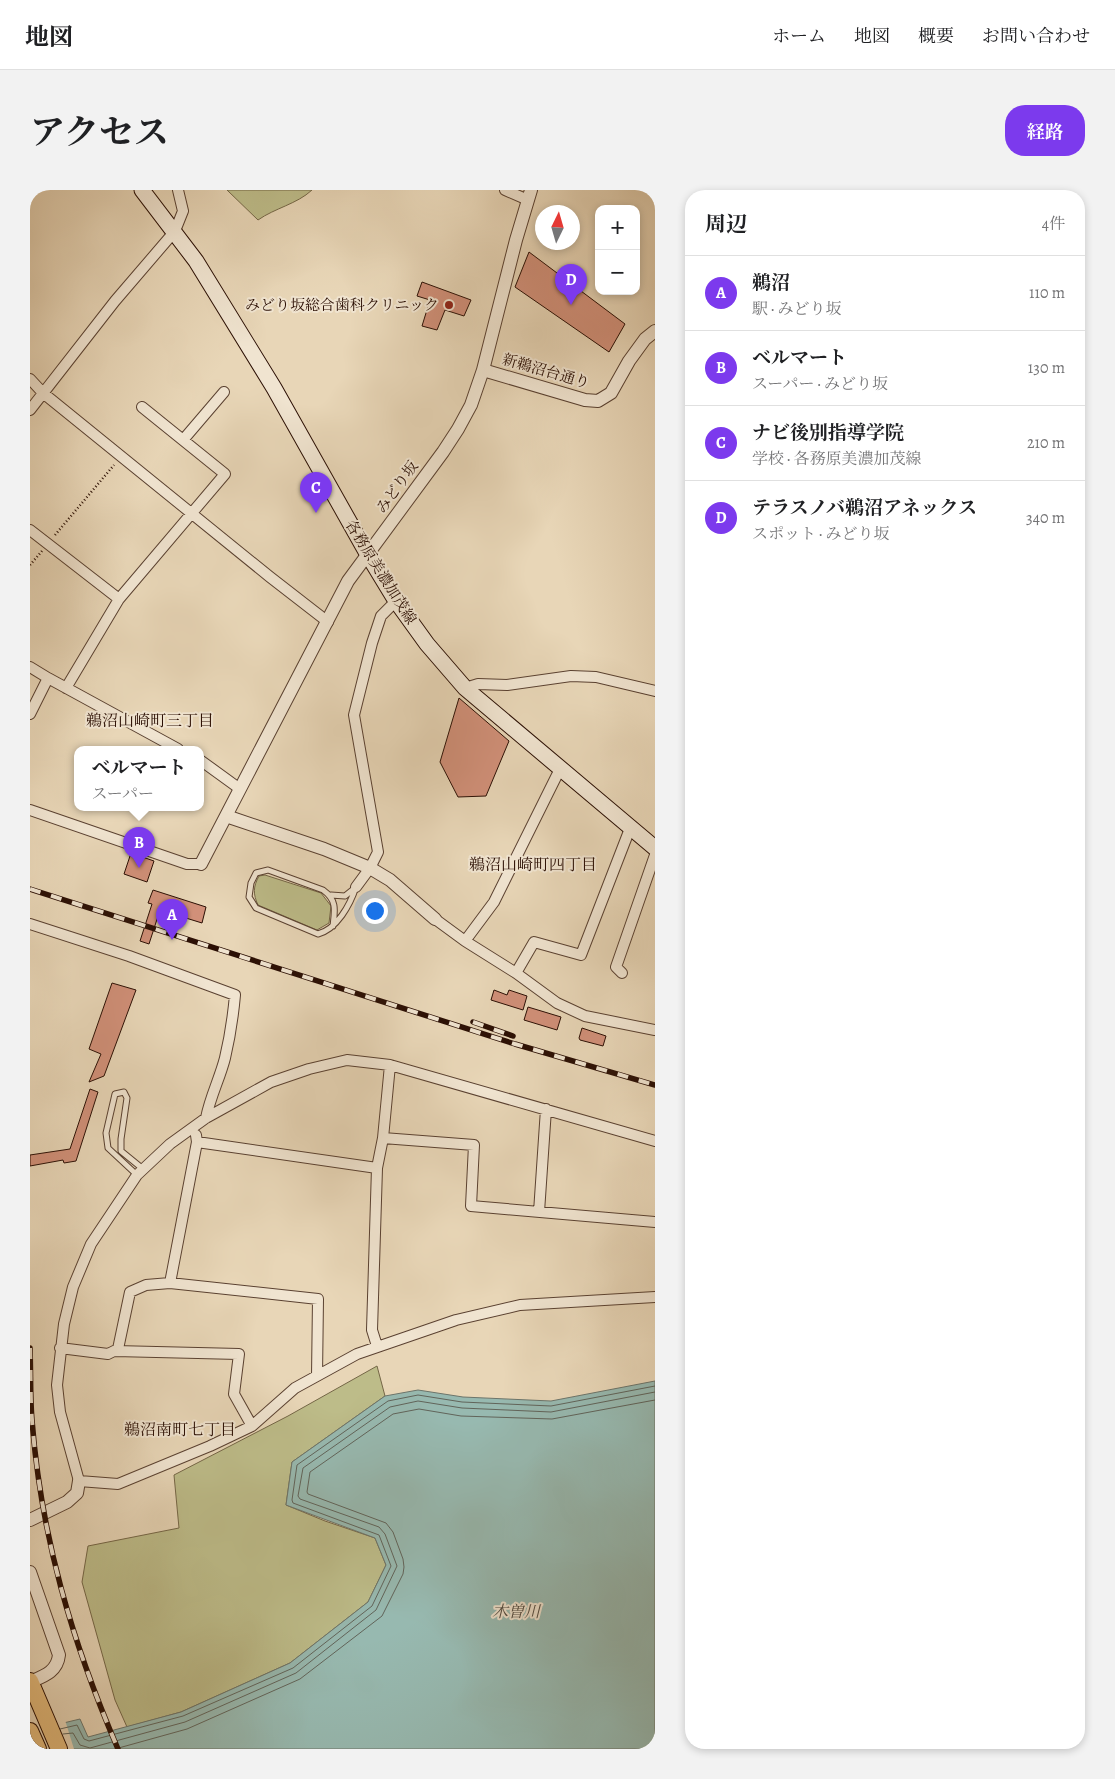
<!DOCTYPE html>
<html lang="ja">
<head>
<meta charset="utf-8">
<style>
  body { margin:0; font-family:Alegreya,"Noto Serif JP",serif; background:#f2f2f2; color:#202124 }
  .controls { position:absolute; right:15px; top:15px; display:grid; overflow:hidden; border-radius:10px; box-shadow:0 2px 8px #0003 }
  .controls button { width:45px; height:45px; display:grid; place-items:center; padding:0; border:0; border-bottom:1px solid #e0e0e0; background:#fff; color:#202124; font:25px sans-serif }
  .compass { position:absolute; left:505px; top:15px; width:45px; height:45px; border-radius:50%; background:#fff; box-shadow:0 2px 8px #0003; rotate:5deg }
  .you { position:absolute; left:344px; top:720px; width:18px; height:18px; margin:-12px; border:4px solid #fff; border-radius:50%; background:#1a73e8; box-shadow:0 0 0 8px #1a73e833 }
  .badge { display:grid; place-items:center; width:32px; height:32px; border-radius:50%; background:#7c3aed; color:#fff; font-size:16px; font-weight:700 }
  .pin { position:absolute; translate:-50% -41px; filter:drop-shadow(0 1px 2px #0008) }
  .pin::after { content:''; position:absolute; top:26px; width:18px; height:15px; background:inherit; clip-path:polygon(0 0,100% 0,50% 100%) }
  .popup { position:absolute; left:44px; top:556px; width:130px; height:65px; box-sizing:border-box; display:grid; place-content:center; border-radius:10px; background:#fff; filter:drop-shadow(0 1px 4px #0005); font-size:16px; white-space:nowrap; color:#757577 }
  .popup b { font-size:19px; color:#202124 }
  .popup::after { content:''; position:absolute; left:50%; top:100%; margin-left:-10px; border:10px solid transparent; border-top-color:#fff }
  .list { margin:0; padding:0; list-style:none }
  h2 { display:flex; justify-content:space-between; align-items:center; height:65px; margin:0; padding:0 20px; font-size:21px }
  h2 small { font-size:16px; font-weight:400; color:#757577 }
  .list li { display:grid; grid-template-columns:32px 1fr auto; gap:15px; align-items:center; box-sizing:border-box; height:75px; padding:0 20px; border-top:1px solid #e0e0e0 }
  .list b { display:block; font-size:19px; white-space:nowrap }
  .list p { margin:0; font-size:16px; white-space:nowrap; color:#757577 }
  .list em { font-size:16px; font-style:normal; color:#757577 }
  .map { position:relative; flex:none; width:625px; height:1559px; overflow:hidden; border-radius:20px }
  header { display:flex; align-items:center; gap:30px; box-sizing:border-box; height:70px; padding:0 25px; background:#fff; border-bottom:1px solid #e0e0e0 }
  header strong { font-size:24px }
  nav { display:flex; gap:28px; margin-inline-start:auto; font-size:18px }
  .intro { display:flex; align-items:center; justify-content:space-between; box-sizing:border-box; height:120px; padding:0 30px }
  h1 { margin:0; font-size:35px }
  .button { padding:12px 22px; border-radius:20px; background:#7c3aed; color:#fff; font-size:18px; font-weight:700 }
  main { display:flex; gap:30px; padding:0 30px }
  aside { flex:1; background:#fff; border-radius:20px; box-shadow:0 2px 8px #0003 }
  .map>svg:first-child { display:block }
</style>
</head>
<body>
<header>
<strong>地図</strong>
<nav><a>ホーム</a><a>地図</a><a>概要</a><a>お問い合わせ</a></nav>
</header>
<div class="intro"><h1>アクセス</h1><a class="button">経路</a></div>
<main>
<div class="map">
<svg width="625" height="1559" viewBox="0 0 625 1559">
  <rect width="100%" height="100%" fill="#e8d6b7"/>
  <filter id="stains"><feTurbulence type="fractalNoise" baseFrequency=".004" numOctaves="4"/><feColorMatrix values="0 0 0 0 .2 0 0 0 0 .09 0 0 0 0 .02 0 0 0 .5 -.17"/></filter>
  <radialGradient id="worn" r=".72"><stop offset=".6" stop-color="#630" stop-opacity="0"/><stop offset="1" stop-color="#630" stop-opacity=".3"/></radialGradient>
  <path fill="#bdbc89" stroke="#746646" d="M197 0H282C267 14 245 18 228 30Z
    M235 685 291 703 301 716 299 733 287 740 228 715C223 704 223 697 229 686Z
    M347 1176 355 1206 262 1272 256 1315 295 1331 345 1348 356 1375 338 1412 260 1473 151 1522 97 1537 85 1510 52 1392 58 1356 149 1338 144 1285 258 1226Z"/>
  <path fill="#97b9b0" stroke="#6c756b" d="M625 1191V1559H0V1541L50 1529 58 1547 151 1522 260 1473 338 1412 356 1375 345 1348 256 1315 262 1272 355 1206 388 1200 433 1207 521 1211Z"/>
  <path fill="#e8d6b7" d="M35 1530 44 1559H0V1538Z"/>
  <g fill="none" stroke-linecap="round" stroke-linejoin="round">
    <path stroke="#61645a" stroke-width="1" d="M30 1539 47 1535 54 1549 59 1551 153 1526 263 1478 342 1416 361 1376 349 1345 263 1313 262 1310 267 1275 358 1211 388 1205 432 1212 521 1216 625 1196
      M33 1544 43 1543 50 1555 60 1558 155 1532 266 1483 346 1420 367 1376 355 1344 349 1337 270 1309 268 1306 273 1278 360 1217 388 1211 432 1218 521 1222 625 1202
      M85 1559 157 1539 270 1489 352 1426 373 1384 374 1377 373 1369 363 1342 356 1333 278 1304 277 1302 280 1282 363 1224 389 1219 431 1226 522 1229 625 1210"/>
  </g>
  <path fill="#d19079" stroke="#2b0f04" d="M499 62 595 134 579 162 485 97Z
    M392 92 441 110 434 126 415 120 407 140 392 136 400 110 387 106Z
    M429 508 479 551 456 606 428 607 410 572Z
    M101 663 124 671 117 692 94 684Z
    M123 700 176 717 172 733 130 720 119 754 110 751 122 714 118 713Z
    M82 793 106 800 74 886 59 892 71 864 59 859Z
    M464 800 477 805 479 800 497 806 493 820 461 810Z
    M498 817 531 827 527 840 494 830Z
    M552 838 576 846 573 856 550 850 549 848Z
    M60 899 68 902 46 971 34 973 33 970 0 976V965L40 959Z"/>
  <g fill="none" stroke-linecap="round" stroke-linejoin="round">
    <defs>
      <path id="service" d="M301 705 315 706 325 698
        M303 736C305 720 307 710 293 700L238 680 226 683 221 693 219 707 226 718 288 744C307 739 320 715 326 697
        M107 985 78 958 76 943 85 904 94 902 97 908 91 949V961L113 979"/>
      <path id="minor" d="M475 0 498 10
        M0 189 13 203 240 387 298 432
        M0 220 85 111 145 41 153 21 148 0
        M153 250 194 202
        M0 340 89 409
        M0 477 18 488
        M36 498 89 409 195 284 112 217
        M435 498 448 494 477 495 541 486 566 487 625 501
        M0 524 18 488 148 559
        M170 570 210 599
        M0 620 157 674H171
        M326 697 340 678 348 662 324 525 342 453 351 426 366 411
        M405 729 435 751 486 783 527 813 555 826 625 840
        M0 734 99 766 205 805C203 827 200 847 195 868 190 888 180 907 176 928
        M435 751 464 712 530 579
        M486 783 504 752 551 765 601 636
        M592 783 586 777 625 665
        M353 948 444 955 441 1016 625 1032
        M625 951 360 875 317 870 279 879 241 892 176 928 140 954 107 985 61 1054 43 1097 34 1134 27 1195 30 1222 49 1291 88 1294 180 1256 222 1236 265 1198 327 1164 426 1130 490 1115 625 1107
        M167 952 347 978 342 1140 347 1156
        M347 978 353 948 360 875
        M509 1022 516 919
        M140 1093 167 952 166 945
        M30 1158 78 1164 88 1159 100 1102 116 1095 140 1093 288 1109 287 1186
        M85 1161 209 1164 204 1204 222 1236"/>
      <path id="tertiary" d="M453 180 555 210 568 211 581 203 599 171 615 149 625 141
        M196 626 294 659 340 678 360 690 405 729
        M171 674 318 391 413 262 428 239 441 215 453 180 486 50 501 0
        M0 1330 37 1312 47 1303 49 1291
        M0 1382 29 1465C27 1482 14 1486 0 1492"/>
      <path id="secondary" d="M112 0 166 71 244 198 338 365 366 411 397 454 435 498 625 658"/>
      <path id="primary" d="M0 1491 29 1559
        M0 1541 8 1559"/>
    </defs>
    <use href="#service" stroke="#5a4131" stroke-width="7"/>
    <use href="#minor" stroke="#5a4131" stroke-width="12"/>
    <use href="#tertiary" stroke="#5a4131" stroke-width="14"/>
    <use href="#secondary" stroke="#2b0f04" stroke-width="17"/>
    <use href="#primary" stroke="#2b0f04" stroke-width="18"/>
    <path stroke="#2b0f04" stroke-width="2.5" stroke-dasharray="1 2.5" stroke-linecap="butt" d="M25 345 84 275
      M0 375 12 361"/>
    <use href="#service" stroke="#f0e4d0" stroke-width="5"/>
    <use href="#minor" stroke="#f0e4d0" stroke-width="10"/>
    <use href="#tertiary" stroke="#f0e4d0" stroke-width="12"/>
    <use href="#secondary" stroke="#f0e4d0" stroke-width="15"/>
    <use href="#primary" stroke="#e4bb7c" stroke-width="16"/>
    <defs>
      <path id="rail" d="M0 699 485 854 625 895
        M443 832 483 846
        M0 1158C1 1182 0 1206 2 1230 11 1347 42 1452 88 1559"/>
    </defs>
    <use href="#rail" stroke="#2b0f04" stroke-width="5.5"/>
    <use href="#rail" stroke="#f0e4d0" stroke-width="4" stroke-dasharray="11" stroke-linecap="butt"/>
  </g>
  <circle fill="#8f2418" stroke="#f0e4d0" stroke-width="2" cx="419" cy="115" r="5"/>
  <g text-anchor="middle" stroke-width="4" stroke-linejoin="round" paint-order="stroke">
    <g font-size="15" fill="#2b0f04" stroke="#f0e4d0" text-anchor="end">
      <text x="409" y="120">みどり坂総合歯科クリニック</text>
    </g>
    <g font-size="15" fill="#2b0f04" stroke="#f0e4d0">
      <text transform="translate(516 181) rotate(16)" y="5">新鵜沼台通り</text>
      <text transform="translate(367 297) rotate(-54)" y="5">みどり坂</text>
      <text transform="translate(351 382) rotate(58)" y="5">各務原美濃加茂線</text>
    </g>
    <g font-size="16" fill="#2b0f04" stroke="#f0e4d0">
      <text x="120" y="536">鵜沼山崎町三丁目</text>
      <text x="503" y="680">鵜沼山崎町四丁目</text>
      <text x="150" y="1245">鵜沼南町七丁目</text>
    </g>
    <g font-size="16" font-style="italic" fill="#514a40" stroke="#f0e4d0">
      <text x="486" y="1427">木曽川</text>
    </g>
  </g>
  <rect width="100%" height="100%" filter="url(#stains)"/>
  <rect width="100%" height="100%" fill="url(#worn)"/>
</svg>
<div class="controls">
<button>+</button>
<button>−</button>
</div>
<svg class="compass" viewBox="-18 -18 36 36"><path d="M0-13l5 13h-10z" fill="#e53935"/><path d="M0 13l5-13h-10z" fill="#757577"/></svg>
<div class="you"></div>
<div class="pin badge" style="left:142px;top:750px">A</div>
<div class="pin badge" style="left:109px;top:678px">B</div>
<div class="popup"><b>ベルマート</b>スーパー</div>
<div class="pin badge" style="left:286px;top:323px">C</div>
<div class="pin badge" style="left:541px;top:115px">D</div>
</div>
<aside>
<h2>周辺<small>4件</small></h2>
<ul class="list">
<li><span class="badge">A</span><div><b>鵜沼</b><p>駅 · みどり坂</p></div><em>110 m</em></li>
<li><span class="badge">B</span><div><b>ベルマート</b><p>スーパー · みどり坂</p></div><em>130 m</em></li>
<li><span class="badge">C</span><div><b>ナビ後別指導学院</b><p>学校 · 各務原美濃加茂線</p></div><em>210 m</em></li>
<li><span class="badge">D</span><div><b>テラスノバ鵜沼アネックス</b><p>スポット · みどり坂</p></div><em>340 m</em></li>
</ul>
</aside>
</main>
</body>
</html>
